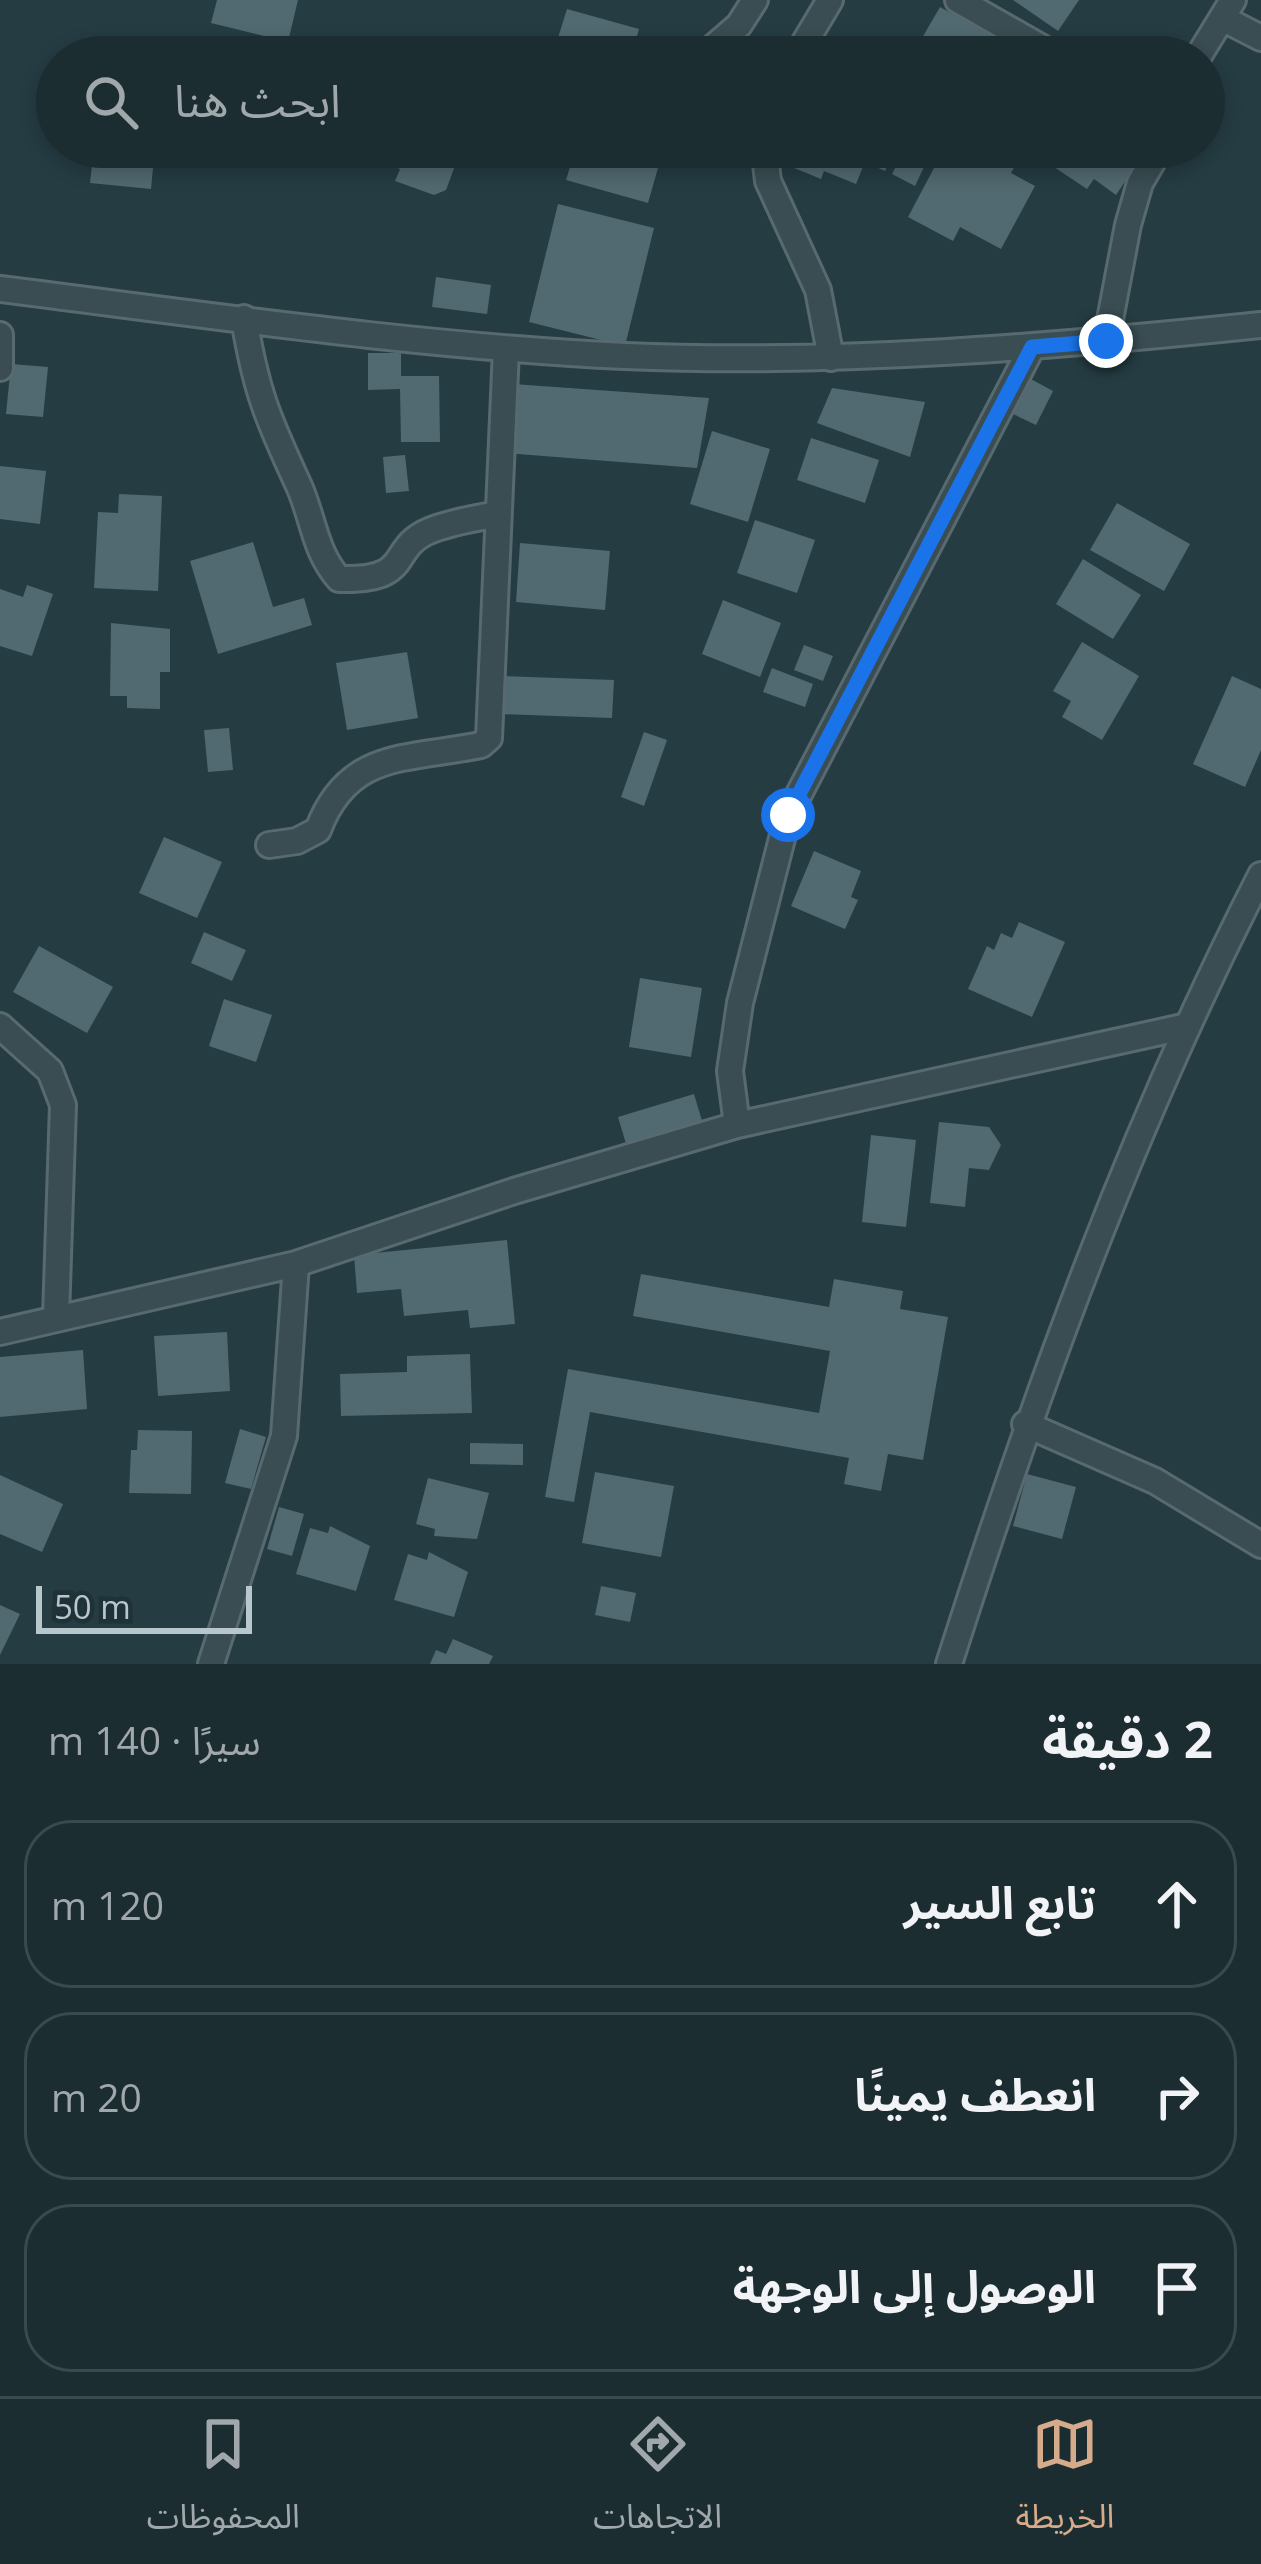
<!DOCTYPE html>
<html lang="ar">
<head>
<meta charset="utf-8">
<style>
  body { margin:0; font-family:"Open Sans","Noto Sans Arabic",sans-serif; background:#25353a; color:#f1f3f6; direction:rtl }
  .scale { position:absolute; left:36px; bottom:30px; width:216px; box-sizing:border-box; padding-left:12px; border:6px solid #b7c7cc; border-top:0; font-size:33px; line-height:42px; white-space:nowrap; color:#b7c7cc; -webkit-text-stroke:9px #1e3238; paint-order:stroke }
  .stop { position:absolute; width:36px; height:36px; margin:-27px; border:9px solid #1a73e8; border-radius:50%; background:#fff }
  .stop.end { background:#1a73e8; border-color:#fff; box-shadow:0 3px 12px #0008 }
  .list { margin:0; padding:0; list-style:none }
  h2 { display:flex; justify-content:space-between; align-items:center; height:156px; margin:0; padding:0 48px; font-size:51px }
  h2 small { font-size:39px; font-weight:400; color:#a0a8ac }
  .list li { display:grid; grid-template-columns:78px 1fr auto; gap:36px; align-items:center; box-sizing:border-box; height:168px; margin:0 24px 24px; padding:0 24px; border:3px solid #3a494d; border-radius:48px }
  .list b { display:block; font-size:45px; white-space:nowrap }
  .list em { font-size:39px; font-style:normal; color:#a0a8ac }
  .icon { flex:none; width:66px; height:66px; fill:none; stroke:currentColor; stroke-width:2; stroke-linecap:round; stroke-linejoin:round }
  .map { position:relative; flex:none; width:1261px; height:1664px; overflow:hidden; direction:ltr }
  .search { position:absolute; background:#1c2d32; box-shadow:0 6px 18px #0003; left:36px; right:36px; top:36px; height:132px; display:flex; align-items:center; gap:30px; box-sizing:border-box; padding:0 42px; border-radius:66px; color:#a0a8ac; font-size:45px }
  .sheet { height:732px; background:#1c2d32 }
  nav { display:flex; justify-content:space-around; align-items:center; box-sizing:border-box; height:168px; border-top:3px solid #3a494d; background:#1c2d32; font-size:33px; color:#a0a8ac }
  nav a { display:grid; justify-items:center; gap:6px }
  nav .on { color:#d6ab8b }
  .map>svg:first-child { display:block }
</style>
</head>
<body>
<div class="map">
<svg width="1261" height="1664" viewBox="0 0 1261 1664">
  <rect width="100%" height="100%" fill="#253c43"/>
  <path fill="#516970" d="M217 0H298L288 42 211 23Z
    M1013 0H1079L1058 31Z
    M940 7 1001 41 992 57H911Z
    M567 9 639 29 631 57H552Z
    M94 147H155L151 189 90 183Z
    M387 147H462L446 190 434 195 395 181 400 169 381 162Z
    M576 147H664L648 203 566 180Z
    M783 147H895L885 171 865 162 856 184 824 171 821 179 777 161Z
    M906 147 1024 149 1011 173 1035 186 1001 249 960 227 953 241 908 217 934 168 924 167 915 186 892 174Z
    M1051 147H1148L1116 195 1094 179 1087 189 1042 159Z
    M558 204 654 228 625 346 529 322Z
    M436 277 491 285 487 314 432 307Z
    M368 353H401V376H439L440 442H401L400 389 368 390Z
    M11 364 48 367 43 417 6 414Z
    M1029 378 1053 391 1036 425 1011 413Z
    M513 384 709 398 697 468 505 453Z
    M832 388 925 402 910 457 817 423Z
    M712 431 770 449 748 522 690 504Z
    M811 438 879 460 865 503 797 480Z
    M405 455 409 491 386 493 383 457Z
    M0 466 46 471 40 524 0 519Z
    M119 494 162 496 158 591 94 588 98 512 118 513Z
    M1117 503 1190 544 1164 591 1090 550Z
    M755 520 815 540 797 593 737 573Z
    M253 542 273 607 304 598 312 625 218 654 190 561Z
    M520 543 610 551 605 610 516 602Z
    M1083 559 1141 595 1113 639 1056 604Z
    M27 585 53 594 32 656 0 646V589L23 597Z
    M723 600 781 623 760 677 702 654Z
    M111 623 170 629V672H160V709L127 708V696H110Z
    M1082 642 1139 676 1102 740 1062 717 1071 701 1053 691Z
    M804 645 833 656 823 681 794 670Z
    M407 652 418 718 347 730 336 663Z
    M772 668 813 684 805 707 763 692Z
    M500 676 614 680 612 718 498 714Z
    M1232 676 1261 689V750L1245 787 1193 764Z
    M229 728 233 770 208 772 204 730Z
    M644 732 667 740 644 806 621 797Z
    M164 837 222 862 197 918 139 893Z
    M814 851 861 871 851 897 858 900 845 929 791 906Z
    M1019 922 1065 942 1032 1017 968 989 987 946 994 950 1001 933 1012 938Z
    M204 932 246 950 232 981 191 963Z
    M39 946 113 987 87 1033 13 992Z
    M640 978 702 988 691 1057 629 1047Z
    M224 999 272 1015 256 1062 209 1046Z
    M694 1094 703 1124 627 1147 618 1117Z
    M939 1122 989 1127 1001 1145 989 1170 969 1168 965 1207 930 1203Z
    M871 1135 916 1140 906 1227 862 1222Z
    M507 1240 515 1324 470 1328 468 1310 404 1316 401 1289 357 1293 354 1255Z
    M641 1274 829 1307 834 1279 903 1291 900 1309 948 1317 923 1460 888 1454 881 1491 844 1484 849 1458 590 1412 574 1502 545 1497 568 1369 819 1413 830 1351 633 1316Z
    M227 1332 230 1391 158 1396 154 1336Z
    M83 1350 87 1409 0 1417V1357Z
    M470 1354 472 1413 341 1416 340 1374 407 1372V1356Z
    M240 1429 266 1437 251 1489 225 1483Z
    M138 1430 192 1431 191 1494 129 1493 131 1450H137Z
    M470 1443 523 1444V1465L470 1464Z
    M595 1472 674 1486 661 1557 582 1543Z
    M1027 1474 1076 1487 1062 1539 1013 1526Z
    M0 1475 63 1504 42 1552 0 1534Z
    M428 1478 489 1493 477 1539 434 1536 435 1529 416 1524Z
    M279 1507 304 1514 292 1556 267 1549Z
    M330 1526 370 1546 356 1591 296 1574 310 1528 328 1533Z
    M429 1552 468 1572 454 1617 394 1600 408 1554 427 1560Z
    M601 1586 636 1593 630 1622 595 1615Z
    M0 1605 20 1614 0 1655Z
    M453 1639 493 1656 489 1664H430L436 1650 446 1654Z"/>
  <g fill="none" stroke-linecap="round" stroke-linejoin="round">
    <defs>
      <path id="street" d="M958 0 1058 57
        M1222 18 1261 38
        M702 57 739 25 755 0
        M796 57 830 0
        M1198 57 1233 0
        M764 147 768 181 818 290 831 358
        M0 289C207 315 416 346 625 356 838 365 1049 347 1261 325
        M244 318C256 392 268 419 299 486 314 520 314 550 339 579 415 581 387 549 429 531 450 522 475 519 496 514
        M0 335V368
        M1106 341 1128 225 1140 183 1161 147
        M269 845 297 841 318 830C348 750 407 760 481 745L489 738 506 349
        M0 1026 50 1071 63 1105 56 1317
        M737 1125 730 1071 740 1003 788 815 1032 347
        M0 1332 296 1264 514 1191 737 1125 1183 1027
        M1025 1424 1155 1481 1261 1545
        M211 1664 284 1436 296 1264
        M949 1664C1035 1394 1131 1128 1261 875"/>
    </defs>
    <use href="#street" stroke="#586a70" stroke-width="30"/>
    <use href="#street" stroke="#3a4d52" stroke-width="24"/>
  </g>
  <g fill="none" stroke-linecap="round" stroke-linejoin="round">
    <path stroke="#1a73e8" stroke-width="15" d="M788 815 1032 347 1106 341"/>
  </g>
</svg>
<div class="scale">50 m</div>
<div class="stop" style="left:788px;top:815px"></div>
<div class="stop end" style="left:1106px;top:341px"></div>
<div class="search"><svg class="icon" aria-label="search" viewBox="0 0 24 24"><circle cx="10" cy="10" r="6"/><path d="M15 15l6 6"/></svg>ابحث هنا</div>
</div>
<section class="sheet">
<h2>2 دقيقة<small>سيرًا · 140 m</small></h2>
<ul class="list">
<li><svg class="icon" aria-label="ahead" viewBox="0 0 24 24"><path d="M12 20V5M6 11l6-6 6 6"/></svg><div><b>تابع السير</b></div><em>120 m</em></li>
<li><svg class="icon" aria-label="right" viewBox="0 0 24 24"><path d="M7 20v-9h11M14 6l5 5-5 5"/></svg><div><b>انعطف يمينًا</b></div><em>20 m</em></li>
<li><svg class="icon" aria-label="arrive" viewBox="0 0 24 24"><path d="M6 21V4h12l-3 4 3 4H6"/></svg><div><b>الوصول إلى الوجهة</b></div></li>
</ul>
</section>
<nav>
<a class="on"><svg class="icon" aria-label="map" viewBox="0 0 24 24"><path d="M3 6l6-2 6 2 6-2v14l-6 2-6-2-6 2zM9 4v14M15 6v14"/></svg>الخريطة</a>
<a><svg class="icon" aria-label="directions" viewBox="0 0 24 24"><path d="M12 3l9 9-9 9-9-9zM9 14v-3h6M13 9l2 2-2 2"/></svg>الاتجاهات</a>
<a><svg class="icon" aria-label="saved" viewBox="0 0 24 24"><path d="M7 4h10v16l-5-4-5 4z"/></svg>المحفوظات</a>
</nav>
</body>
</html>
